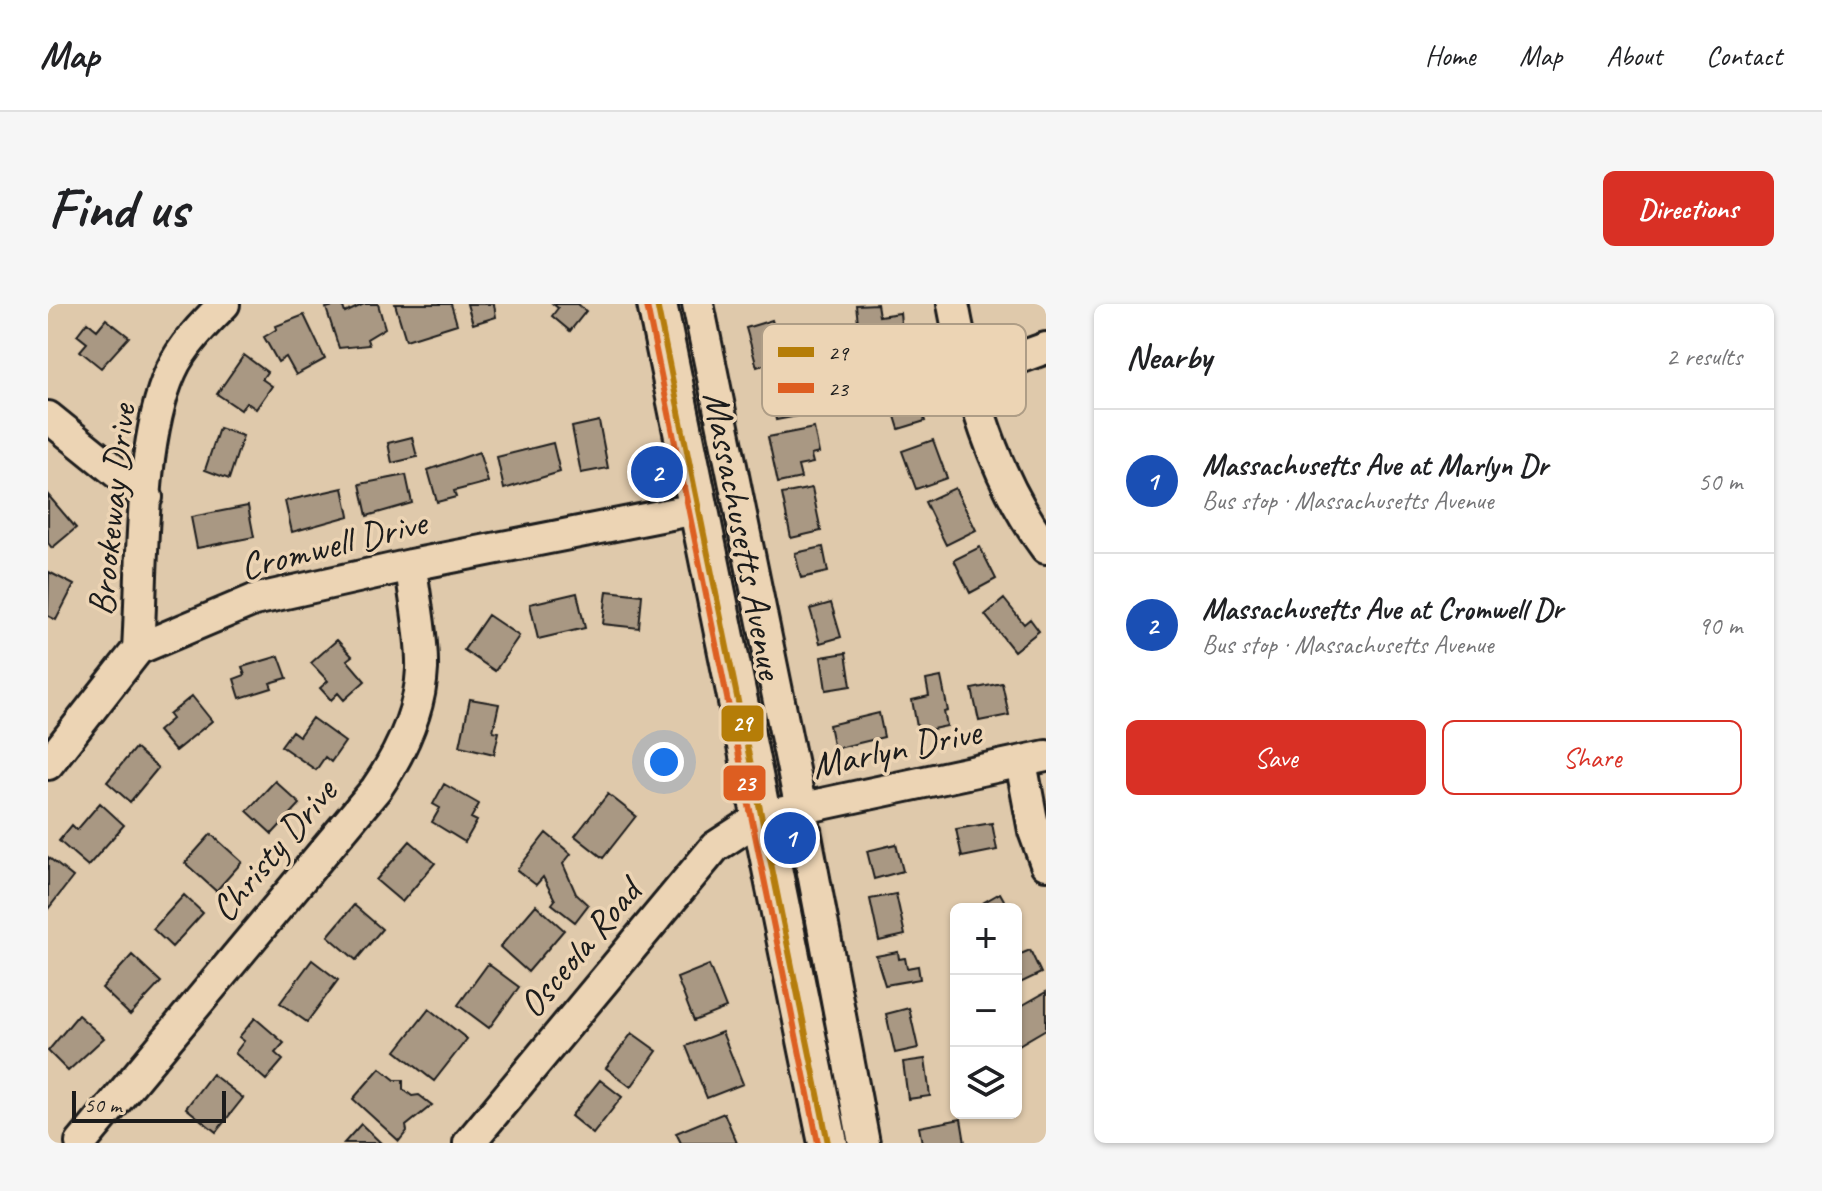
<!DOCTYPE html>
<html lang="en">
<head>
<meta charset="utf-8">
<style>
  body { margin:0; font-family:Caveat,sans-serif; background:#f6f6f6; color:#202124 }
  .controls { position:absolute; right:24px; bottom:24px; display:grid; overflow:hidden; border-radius:12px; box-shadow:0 2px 6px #0004 }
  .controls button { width:72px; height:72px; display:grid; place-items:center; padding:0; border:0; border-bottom:2px solid #e0e0e0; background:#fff; color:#202124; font:40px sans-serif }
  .scale { position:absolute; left:24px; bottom:20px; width:154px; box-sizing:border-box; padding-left:8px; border:4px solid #1c1c1c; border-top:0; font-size:22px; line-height:28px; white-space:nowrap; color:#1c1c1c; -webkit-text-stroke:6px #ecd4b4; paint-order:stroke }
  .you { position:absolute; left:616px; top:458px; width:28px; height:28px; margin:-20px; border:6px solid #fff; border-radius:50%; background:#1a73e8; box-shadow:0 0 0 12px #1a73e833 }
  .badge { display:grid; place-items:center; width:52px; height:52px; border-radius:50%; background:#d93025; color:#fff; font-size:26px; font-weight:700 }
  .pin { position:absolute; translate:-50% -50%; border:4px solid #fff; box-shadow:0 2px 8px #0006 }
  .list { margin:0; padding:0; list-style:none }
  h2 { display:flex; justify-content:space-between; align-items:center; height:104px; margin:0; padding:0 32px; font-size:34px }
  h2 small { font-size:26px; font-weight:400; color:#757577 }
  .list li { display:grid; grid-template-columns:52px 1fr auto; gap:24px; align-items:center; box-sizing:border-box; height:144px; padding:0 32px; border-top:2px solid #e0e0e0 }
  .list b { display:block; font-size:30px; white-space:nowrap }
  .list p { margin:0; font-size:26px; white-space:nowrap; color:#757577 }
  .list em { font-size:26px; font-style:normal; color:#757577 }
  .actions { display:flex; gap:16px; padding:24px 32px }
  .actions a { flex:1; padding:18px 0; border:2px solid #d93025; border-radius:12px; text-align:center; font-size:28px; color:#d93025 }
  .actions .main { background:#d93025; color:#fff }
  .icon { flex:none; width:44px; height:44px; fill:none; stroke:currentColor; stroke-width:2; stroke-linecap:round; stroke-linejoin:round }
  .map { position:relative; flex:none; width:998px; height:839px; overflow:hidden; border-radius:12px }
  header { display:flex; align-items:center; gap:48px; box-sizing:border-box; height:112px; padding:0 40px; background:#fff; border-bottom:2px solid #e0e0e0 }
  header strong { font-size:38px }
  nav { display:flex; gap:44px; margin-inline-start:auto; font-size:28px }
  .intro { display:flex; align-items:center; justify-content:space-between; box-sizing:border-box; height:192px; padding:0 48px }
  h1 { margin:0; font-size:56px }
  .button { padding:20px 36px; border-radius:12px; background:#d93025; color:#fff; font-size:28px; font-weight:700 }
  main { display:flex; gap:48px; padding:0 48px }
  aside { flex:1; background:#fff; border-radius:12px; box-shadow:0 2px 6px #0004 }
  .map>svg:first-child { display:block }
</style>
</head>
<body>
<header>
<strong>Map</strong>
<nav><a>Home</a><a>Map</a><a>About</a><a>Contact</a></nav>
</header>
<div class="intro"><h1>Find us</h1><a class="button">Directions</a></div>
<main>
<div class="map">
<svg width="998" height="839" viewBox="0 0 998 839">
  <rect width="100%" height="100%" fill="#dfc9ab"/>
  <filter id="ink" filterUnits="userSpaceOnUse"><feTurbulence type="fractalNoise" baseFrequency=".0125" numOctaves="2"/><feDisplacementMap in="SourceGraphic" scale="16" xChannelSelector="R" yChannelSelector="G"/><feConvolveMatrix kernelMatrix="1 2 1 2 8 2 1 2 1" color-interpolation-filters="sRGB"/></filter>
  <g filter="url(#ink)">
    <path fill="#a99883" stroke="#1c1c1c" stroke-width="2" d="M294 0 297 9 316 0H330L337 24 319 35 321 41 291 44 278 4Z
      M347 0H403L409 20 358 36Z
      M419 0H446L448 13 425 20Z
      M505 0H530L538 7 522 27 504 12 510 4Z
      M829 0 831 12 852 9 855 39 833 42 834 51 814 53 808 1Z
      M256 11 277 55 248 71 238 53 230 58 216 33 229 25 228 22Z
      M58 15 81 33 53 64 32 47 39 39 29 31 39 18 49 26Z
      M724 16 735 55 709 63 698 24Z
      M196 51 219 68 214 75 224 82 208 105 198 98 193 106 169 90Z
      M864 75 877 117 851 125 841 93 851 90 848 80Z
      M743 76 750 112 728 116 721 80Z
      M551 117 560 164 533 169 524 123Z
      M171 124 195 132 181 175 157 166Z
      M766 124 771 149 763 151 765 159 750 162 753 174 730 179 720 133Z
      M364 133 369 153 344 159 340 139Z
      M885 136 899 174 868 185 854 147Z
      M505 139 512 168 456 185 449 153Z
      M431 148 440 178 406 187 408 193 389 198 380 166Z
      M358 171 364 199 319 212 312 180Z
      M295 184 301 212 244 228 237 197Z
      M764 184 773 227 743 234 734 190Z
      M907 184 928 226 898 241 877 198Z
      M0 191 28 224 4 244 0 239Z
      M200 202 206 233 149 244 143 213Z
      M775 243 780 268 753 274 747 249Z
      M932 243 948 275 922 289 906 256Z
      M1 268 26 281 8 316 0 312Z
      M559 287 594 291 591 324 555 320Z
      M529 289 537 324 490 335 482 300Z
      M956 295 976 320 982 315 991 327 966 347 937 311Z
      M783 299 793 333 772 339 762 305Z
      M440 311 471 332 447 367 416 346Z
      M289 336 304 352 299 356 317 377 296 396 290 389 283 396 272 384 280 377 263 359Z
      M798 349 803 382 778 386 773 353Z
      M231 352 239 374 222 379 224 384 192 394 186 375 197 371 194 363Z
      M893 373 900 407 896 408 899 422 870 428 864 396 881 392 878 376Z
      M954 379 961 411 931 417 924 385Z
      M144 392 164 417 127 447 110 427 124 415 121 411Z
      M422 395 451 400 445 427 451 428 446 450 412 442Z
      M831 409 836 433 786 445 781 421Z
      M264 414 297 438 283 458 277 453 268 466 233 442 244 427 251 432Z
      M87 444 110 464 82 498 59 478Z
      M227 477 252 500 224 530 199 507Z
      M396 480 431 500 423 514 429 517 417 538 384 518 392 504 385 500Z
      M560 490 588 512 555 554 527 532Z
      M52 499 76 521 40 562 11 537 24 521 29 526Z
      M944 519 949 546 914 553 908 525Z
      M498 529 523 550 515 560 528 590 540 601 527 618 504 600 507 596 495 573 488 581 469 566Z
      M163 530 194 558 168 587 137 559Z
      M362 537 387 559 354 598 328 576Z
      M848 540 855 567 826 575 819 547Z
      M0 553 25 573 0 605Z
      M952 589 961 605H935L933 600Z
      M848 590 857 631 831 637 822 595Z
      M136 591 155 609 124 643 105 625Z
      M306 601 334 625 308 656 280 632Z
      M488 601 516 626 480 668 452 643Z
      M982 646 993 669 968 681V652Z
      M850 648 851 655 857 654 859 664 870 662 872 675 837 681 828 652Z
      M84 651 113 678 82 711 54 684Z
      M264 656 290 676 259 718 232 699Z
      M440 660 471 683 441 724 410 701Z
      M661 661 678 704 646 717 629 674Z
      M998 688V725L969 742 968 705Z
      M861 704 870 744 847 749 838 710Z
      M381 705 419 735 386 777 348 747Z
      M30 711 56 734 20 767 0 747Z
      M207 714 236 739 227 749 235 756 218 776 187 749 196 737 191 733Z
      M674 728 695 780 659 794 638 742Z
      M584 729 609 747 583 783 558 764Z
      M877 755 882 792 860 795 855 758Z
      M332 764 347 776H355V785L364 792 371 791 384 801 358 822 359 827 351 837 305 795Z
      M164 770 195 794 168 828 138 804Z
      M552 776 574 793 545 830 523 812Z
      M676 809 689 839H633L628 829Z
      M913 815 917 839H874L871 823Z
      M313 820 333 839H296Z"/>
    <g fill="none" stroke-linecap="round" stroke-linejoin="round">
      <defs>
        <path id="minor" d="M650 0 753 505 816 839
          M905 0C921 85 945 173 998 244
          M919 73 998 44
          M0 113 99 193
          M90 345C95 266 91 137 123 67 134 42 157 19 176 0
          M973 458 986 527 998 560
          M0 460 90 345 206 296 363 261 648 205
          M33 839 328 485C352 450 372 408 374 365 375 331 366 294 363 261
          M421 839 667 543 713 513 998 452"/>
        <path id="major" d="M609 0 780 839"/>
      </defs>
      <use href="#minor" stroke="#1c1c1c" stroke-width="36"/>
      <use href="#major" stroke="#1c1c1c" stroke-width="44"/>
      <use href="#minor" stroke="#ecd4b4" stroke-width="30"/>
      <use href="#major" stroke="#ecd4b4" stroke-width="38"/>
      <defs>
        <path id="bus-1" d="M609 0 780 839"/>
        <path id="bus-2" d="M599 2 770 839"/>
      </defs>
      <use href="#bus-1" stroke="#ecd4b4" stroke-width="12"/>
      <use href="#bus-2" stroke="#ecd4b4" stroke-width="12"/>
      <use href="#bus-1" stroke="#b57d08" stroke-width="6"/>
      <use href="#bus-2" stroke="#dd5e21" stroke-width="6"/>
    </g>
  </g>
  <g text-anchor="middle" stroke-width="7" stroke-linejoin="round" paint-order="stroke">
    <g font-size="38" fill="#1c1c1c" stroke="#ecd4b4">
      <text transform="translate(63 206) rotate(-84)" y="13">Brookeway Drive</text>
      <text transform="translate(696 231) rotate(79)" y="13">Massachusetts Avenue</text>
      <text transform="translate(285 240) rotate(-14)" y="13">Cromwell Drive</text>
      <text transform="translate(848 444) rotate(-12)" y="13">Marlyn Drive</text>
      <text transform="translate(225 546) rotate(-50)" y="13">Christy Drive</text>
      <text transform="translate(531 644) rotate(-50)" y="13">Osceola Road</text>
    </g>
  </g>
  <rect x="714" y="20" width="264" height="92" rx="12" fill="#ecd4b4" stroke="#ae9d86" stroke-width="2"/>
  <rect x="730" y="43" width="36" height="10" fill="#b57d08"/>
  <rect x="730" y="79" width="36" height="10" fill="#dd5e21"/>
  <g font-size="22" fill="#1c1c1c">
    <text x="780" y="56">29</text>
    <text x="780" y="92">23</text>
  </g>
  <g stroke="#ecd4b4" stroke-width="3">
    <rect x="672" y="400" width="45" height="39" rx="8" fill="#b57d08"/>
    <rect x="674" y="460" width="45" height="38" rx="8" fill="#dd5e21"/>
  </g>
  <g font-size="22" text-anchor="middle" font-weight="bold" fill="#fff">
    <text x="694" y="427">29</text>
    <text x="697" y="487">23</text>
  </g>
</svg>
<div class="controls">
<button>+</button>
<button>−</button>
<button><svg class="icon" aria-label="layers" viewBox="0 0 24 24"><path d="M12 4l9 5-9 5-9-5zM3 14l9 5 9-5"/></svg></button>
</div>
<div class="scale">50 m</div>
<div class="you"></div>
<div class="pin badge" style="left:742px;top:534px;background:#1a4fb4">1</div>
<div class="pin badge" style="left:609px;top:168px;background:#1a4fb4">2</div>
</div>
<aside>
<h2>Nearby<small>2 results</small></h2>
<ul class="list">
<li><span class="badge" style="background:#1a4fb4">1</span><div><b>Massachusetts Ave at Marlyn Dr</b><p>Bus stop · Massachusetts Avenue</p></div><em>50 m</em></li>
<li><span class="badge" style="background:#1a4fb4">2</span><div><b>Massachusetts Ave at Cromwell Dr</b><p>Bus stop · Massachusetts Avenue</p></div><em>90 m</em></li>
</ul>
<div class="actions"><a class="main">Save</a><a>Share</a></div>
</aside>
</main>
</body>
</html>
